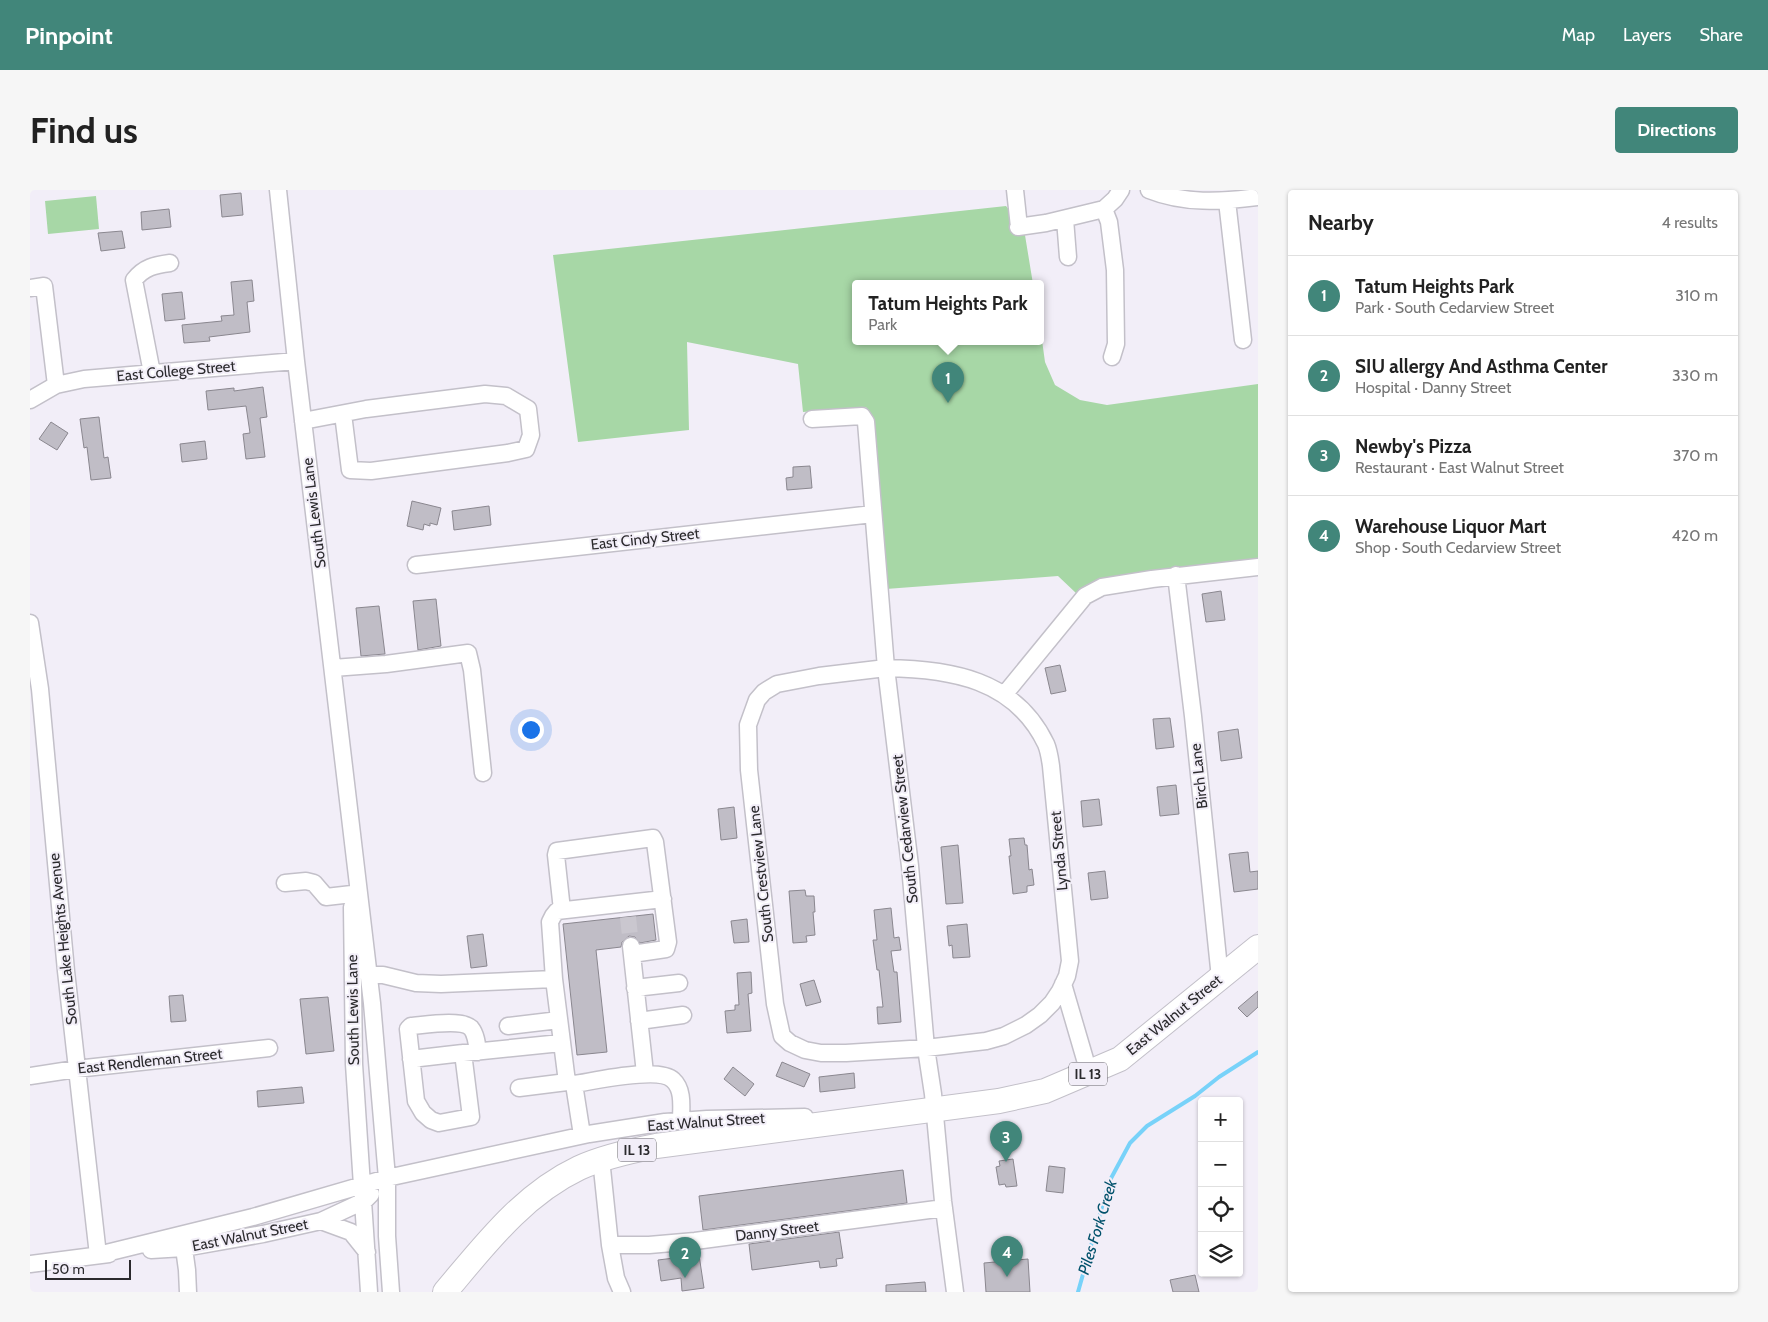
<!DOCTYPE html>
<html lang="en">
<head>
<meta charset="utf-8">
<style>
  body { margin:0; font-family:Cabin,sans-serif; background:#f6f6f6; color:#222 }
  .controls { position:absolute; right:15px; bottom:15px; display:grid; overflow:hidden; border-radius:5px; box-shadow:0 1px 4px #0004 }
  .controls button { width:45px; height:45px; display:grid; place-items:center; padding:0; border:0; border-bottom:1px solid #e0e0e0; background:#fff; color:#222; font:25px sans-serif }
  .scale { position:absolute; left:15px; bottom:12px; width:86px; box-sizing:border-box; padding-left:5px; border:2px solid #2b2a2d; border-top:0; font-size:14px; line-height:18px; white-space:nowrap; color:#2b2a2d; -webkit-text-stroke:4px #f2eef8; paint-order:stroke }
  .you { position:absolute; left:500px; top:539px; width:18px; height:18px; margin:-12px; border:4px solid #fff; border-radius:50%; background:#1a73e8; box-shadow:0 0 0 8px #1a73e833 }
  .badge { display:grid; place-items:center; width:32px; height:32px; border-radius:50%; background:#41867a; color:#fff; font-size:16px; font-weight:700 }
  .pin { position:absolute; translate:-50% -41px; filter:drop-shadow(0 1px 2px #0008) }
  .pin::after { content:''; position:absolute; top:26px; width:18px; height:15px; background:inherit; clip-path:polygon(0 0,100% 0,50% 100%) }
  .popup { position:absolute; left:822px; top:90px; width:192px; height:65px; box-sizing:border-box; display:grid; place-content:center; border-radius:5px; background:#fff; filter:drop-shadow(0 1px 4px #0005); font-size:16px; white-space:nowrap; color:#767676 }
  .popup b { font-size:19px; color:#222 }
  .popup::after { content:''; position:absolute; left:50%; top:100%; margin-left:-10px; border:10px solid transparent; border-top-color:#fff }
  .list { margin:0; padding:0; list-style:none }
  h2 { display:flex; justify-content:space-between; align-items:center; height:65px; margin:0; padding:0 20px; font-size:21px }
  h2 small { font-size:16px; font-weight:400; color:#767676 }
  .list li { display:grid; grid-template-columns:32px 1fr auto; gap:15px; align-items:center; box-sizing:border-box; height:80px; padding:0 20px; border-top:1px solid #e0e0e0 }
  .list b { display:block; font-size:19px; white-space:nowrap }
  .list p { margin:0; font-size:16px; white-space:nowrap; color:#767676 }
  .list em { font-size:16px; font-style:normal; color:#767676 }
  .icon { flex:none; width:28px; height:28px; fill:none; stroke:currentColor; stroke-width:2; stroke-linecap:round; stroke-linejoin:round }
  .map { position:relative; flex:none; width:1228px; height:1102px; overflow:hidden; border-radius:5px }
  header { display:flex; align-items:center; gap:30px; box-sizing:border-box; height:70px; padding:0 25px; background:#41867a; color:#fff }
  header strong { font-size:24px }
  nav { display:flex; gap:28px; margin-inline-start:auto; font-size:18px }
  .intro { display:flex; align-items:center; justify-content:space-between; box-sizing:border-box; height:120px; padding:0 30px }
  h1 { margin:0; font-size:35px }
  .button { padding:12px 22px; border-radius:5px; background:#41867a; color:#fff; font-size:18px; font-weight:700 }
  main { display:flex; gap:30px; padding:0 30px }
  aside { flex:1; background:#fff; border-radius:5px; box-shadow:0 1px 4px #0004 }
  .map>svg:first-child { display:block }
</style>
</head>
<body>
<header>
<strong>Pinpoint</strong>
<nav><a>Map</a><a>Layers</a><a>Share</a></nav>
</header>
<div class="intro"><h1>Find us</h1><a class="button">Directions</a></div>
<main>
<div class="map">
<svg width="1228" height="1102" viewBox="0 0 1228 1102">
  <rect width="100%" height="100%" fill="#f2eef8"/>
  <path fill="#a7d7a6" d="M66 6 69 39 18 44 15 11Z
    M976 16 994 39 1003 94H826V152H1010L1011 143 1015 172 1025 195 1050 210 1077 215 1228 194V372L1047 404 1028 386 856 399 841 230 836 217 773 222 768 174 657 152 659 240 548 252 523 65Z"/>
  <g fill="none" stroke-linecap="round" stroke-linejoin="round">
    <path stroke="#78d2f9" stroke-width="4" d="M1048 1102 1079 992 1100 953 1117 936 1165 906 1189 887 1228 862"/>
  </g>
  <path fill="#c0bdc6" stroke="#8a878f" d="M211 3 213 25 192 27 190 5Z
    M139 19 141 37 112 40 111 22Z
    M92 41 95 58 71 61 68 43Z
    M222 90 224 111 217 112 220 142 179 147 180 151 154 153 152 135 192 131 191 126 204 125 201 92Z
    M152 102 155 129 135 131 132 104Z
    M233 197 237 227 230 228 235 267 216 269 213 244 220 243 216 216 178 220 176 201 204 198V201Z
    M69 227 74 268 78 267 81 288 61 290 57 257 54 258 50 229Z
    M21 232 38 243 27 260 9 249Z
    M175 251 177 269 152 272 150 254Z
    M780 276 782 298 757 300 756 288 763 287V277Z
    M382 311 411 318 407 335 400 333V336L394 334 393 340 377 336Z
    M459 316 461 335 424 340 422 321Z
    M1191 401 1195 430 1176 432 1172 404Z
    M406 409 411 456 388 460 383 411Z
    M349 416 355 464 331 466 326 418Z
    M1030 475 1036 501 1021 504 1015 478Z
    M1140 528 1144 557 1126 559 1123 529Z
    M1208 539 1212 568 1191 571 1188 542Z
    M1146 595 1149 624 1130 626 1127 597Z
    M1069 609 1072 635 1053 637 1051 611Z
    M704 617 707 648 691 650 688 619Z
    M994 648 995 655H997L999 680 1002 679 1004 695 997 696V702L983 704 979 666H981L979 649Z
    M928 655 933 713 916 714 911 657Z
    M1218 662 1220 682 1228 681V699L1204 702 1199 664Z
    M1075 681 1078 708 1061 710 1058 683Z
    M775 700 776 706H784L785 722H783L785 745 776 746 777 752 763 753 759 701Z
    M861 718 864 748 869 747 871 760 861 761 864 782H867L871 832 848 834 847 817H853L849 780H847L843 750H847L844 720Z
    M623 724 626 750 610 753 605 747 599 746 592 752 591 757 566 760 577 862 547 865 533 734Z
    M717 729 719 752 704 753 701 731Z
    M937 734 940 767 923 768 922 755 919 756 917 736Z
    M453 744 457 776 441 778 437 746Z
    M721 782 722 803 718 804 721 841 697 843 695 821 705 820V815H709L707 783Z
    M784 790 791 812 776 816 770 794Z
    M1228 801V817L1217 827 1208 818Z
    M153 805 156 831 141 832 139 806Z
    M298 807 304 861 276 864 270 809Z
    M752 872 780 884 774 897 746 886Z
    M703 877 724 894 715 906 694 889Z
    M824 883 825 898 790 902 789 887Z
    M272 897 274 913 228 917 227 901Z
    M983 969 987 996 976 997 975 994 969 995 966 977 970 976 969 971Z
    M1019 976 1035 978 1033 1003 1016 1001Z
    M873 980 877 1013 673 1040 669 1006Z
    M809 1042 813 1068 806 1069 807 1076 790 1078 789 1071 722 1080 719 1054Z
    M669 1065 674 1098 652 1101 651 1088 631 1091 628 1070Z
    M998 1069 1000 1102H956L954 1073Z
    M1165 1085 1169 1102H1143L1140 1090Z
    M895 1092 896 1102H856V1095Z"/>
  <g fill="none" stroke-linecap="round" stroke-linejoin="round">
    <path stroke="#cac7cf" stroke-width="16" stroke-dasharray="16 8" stroke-linecap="butt" d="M598 727 601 756"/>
    <defs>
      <path id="minor" d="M248 0 266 171 342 813 357 988V1046L361 1102
        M985 0 989 37
        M1119 0C1154 14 1191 12 1228 7
        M1197 11 1213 150
        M1074 19 1079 32 1085 80 1086 154 1082 167
        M1035 29 1038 67
        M988 37 1016 33 1074 19 1085 9 1091 0
        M0 98 14 96 26 195
        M122 183 104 90C114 77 125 75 140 73
        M0 210 26 195 54 189 266 171
        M782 229 832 226 836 232 856 478 880 676 896 858 903 904 913 1011 925 1102
        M273 231 336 219 455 204 476 206 498 219 501 245 496 259 478 263 341 281 320 280 313 224
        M386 375 843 324
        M1146 385 1163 526 1190 788
        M0 433 10 499 36 781 68 1065
        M303 478 356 474 438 463 442 480 453 583
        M856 478C920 479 985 489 1016 554 1019 561 1020 569 1021 576L1040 771 1037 786 1030 801 1022 813 1010 825 996 835 974 846 956 851 896 858 816 863H791L775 860 760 853 752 846 745 814 719 580 718 535 727 510 734 502 747 494 789 486Z
        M974 505 1055 406 1072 397 1122 389 1228 377
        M255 693 276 691 284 693 296 707 322 704
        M633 709 527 721 523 726 520 732 524 789 537 892 544 894C565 891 629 876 643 890 654 900 651 918 651 931
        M322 717 324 874 339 1102
        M532 720 526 665 527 661 623 648 625 652 638 752 636 759 602 764
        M601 756 615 883
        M339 785H353L386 793 411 794 524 789
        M1033 794 1059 883
        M605 798 649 793
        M609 831 653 825
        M478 836 529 830
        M448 862C447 854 446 844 441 838 432 829 394 835 381 836L378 839 386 911 393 923 401 930 409 933 441 927 433 863 531 853
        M381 869 433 863
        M0 886 46 879 239 858
        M544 894 552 945
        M489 898 537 892
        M571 969 580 1055 586 1088 592 1102
        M291 1031 321 1042 337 1062
        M580 1055H619L665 1051 914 1018
        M121 1060 154 1058 233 1044 291 1031 334 1011 341 1004
        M68 1065 223 1027 357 988 559 944 635 932 677 929 775 927
        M0 1074 79 1064
        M158 1102 157 1080 154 1058 160 1049"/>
      <path id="highway" d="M415 1102C454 1056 492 1005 549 978 573 967 600 961 626 956L969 911 1015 901 1090 869 1228 757"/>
    </defs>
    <use href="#minor" stroke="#c3c0c9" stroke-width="19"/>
    <use href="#highway" stroke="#c3c0c9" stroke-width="26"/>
    <use href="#minor" stroke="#fff" stroke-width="16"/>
    <use href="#highway" stroke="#fff" stroke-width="24"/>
  </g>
  <g text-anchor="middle" stroke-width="4" stroke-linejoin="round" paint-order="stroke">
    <g fill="#f2eef8" stroke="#67656a" stroke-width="1">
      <rect x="1039" y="872.5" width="38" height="23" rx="4"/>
      <rect x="588" y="948.5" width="38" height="23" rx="4"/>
    </g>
    <g font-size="14" font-weight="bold" fill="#2b2a2d">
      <text x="1058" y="889">IL 13</text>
      <text x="607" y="965">IL 13</text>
    </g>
    <g font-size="15" fill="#2b2a2d" stroke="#f2eef8">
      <text transform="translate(146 181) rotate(-5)" y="5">East College Street</text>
      <text transform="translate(284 323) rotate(-97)" y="5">South Lewis Lane</text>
      <text transform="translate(615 349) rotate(-6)" y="5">East Cindy Street</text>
      <text transform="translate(1169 586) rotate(-96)" y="5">Birch Lane</text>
      <text transform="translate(875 639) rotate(-96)" y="5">South Cedarview Street</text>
      <text transform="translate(1029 661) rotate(-95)" y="5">Lynda Street</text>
      <text transform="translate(731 684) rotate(-96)" y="5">South Crestview Lane</text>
      <text transform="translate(33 749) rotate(-96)" y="5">South Lake Heights Avenue</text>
      <text transform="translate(323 820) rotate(-91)" y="5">South Lewis Lane</text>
      <text transform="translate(1144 825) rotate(-39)" y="5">East Walnut Street</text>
      <text transform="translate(120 871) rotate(-6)" y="5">East Rendleman Street</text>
      <text transform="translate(676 932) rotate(-4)" y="5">East Walnut Street</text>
      <text transform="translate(747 1041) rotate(-7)" y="5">Danny Street</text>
      <text transform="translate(220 1045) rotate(-11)" y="5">East Walnut Street</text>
    </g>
    <g font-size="16" font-style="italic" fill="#00516b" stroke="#f2eef8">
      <text transform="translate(1067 1037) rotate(-73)" y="6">Piles Fork Creek</text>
    </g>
  </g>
</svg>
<div class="controls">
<button>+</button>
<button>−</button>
<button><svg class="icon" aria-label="locate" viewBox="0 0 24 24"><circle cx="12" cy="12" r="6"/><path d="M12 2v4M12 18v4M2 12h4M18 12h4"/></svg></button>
<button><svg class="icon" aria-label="layers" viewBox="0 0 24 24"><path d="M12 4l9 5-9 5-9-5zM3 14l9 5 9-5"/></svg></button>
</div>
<div class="scale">50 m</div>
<div class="you"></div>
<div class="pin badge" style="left:918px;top:213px">1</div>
<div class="popup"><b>Tatum Heights Park</b>Park</div>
<div class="pin badge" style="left:655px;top:1088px">2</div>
<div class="pin badge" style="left:976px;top:972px">3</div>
<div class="pin badge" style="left:977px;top:1087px">4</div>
</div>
<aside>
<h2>Nearby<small>4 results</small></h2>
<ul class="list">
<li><span class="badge">1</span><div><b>Tatum Heights Park</b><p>Park · South Cedarview Street</p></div><em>310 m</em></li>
<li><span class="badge">2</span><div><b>SIU allergy And Asthma Center</b><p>Hospital · Danny Street</p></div><em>330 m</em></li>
<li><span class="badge">3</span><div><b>Newby's Pizza</b><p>Restaurant · East Walnut Street</p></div><em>370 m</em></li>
<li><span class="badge">4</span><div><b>Warehouse Liquor Mart</b><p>Shop · South Cedarview Street</p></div><em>420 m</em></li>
</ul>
</aside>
</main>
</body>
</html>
